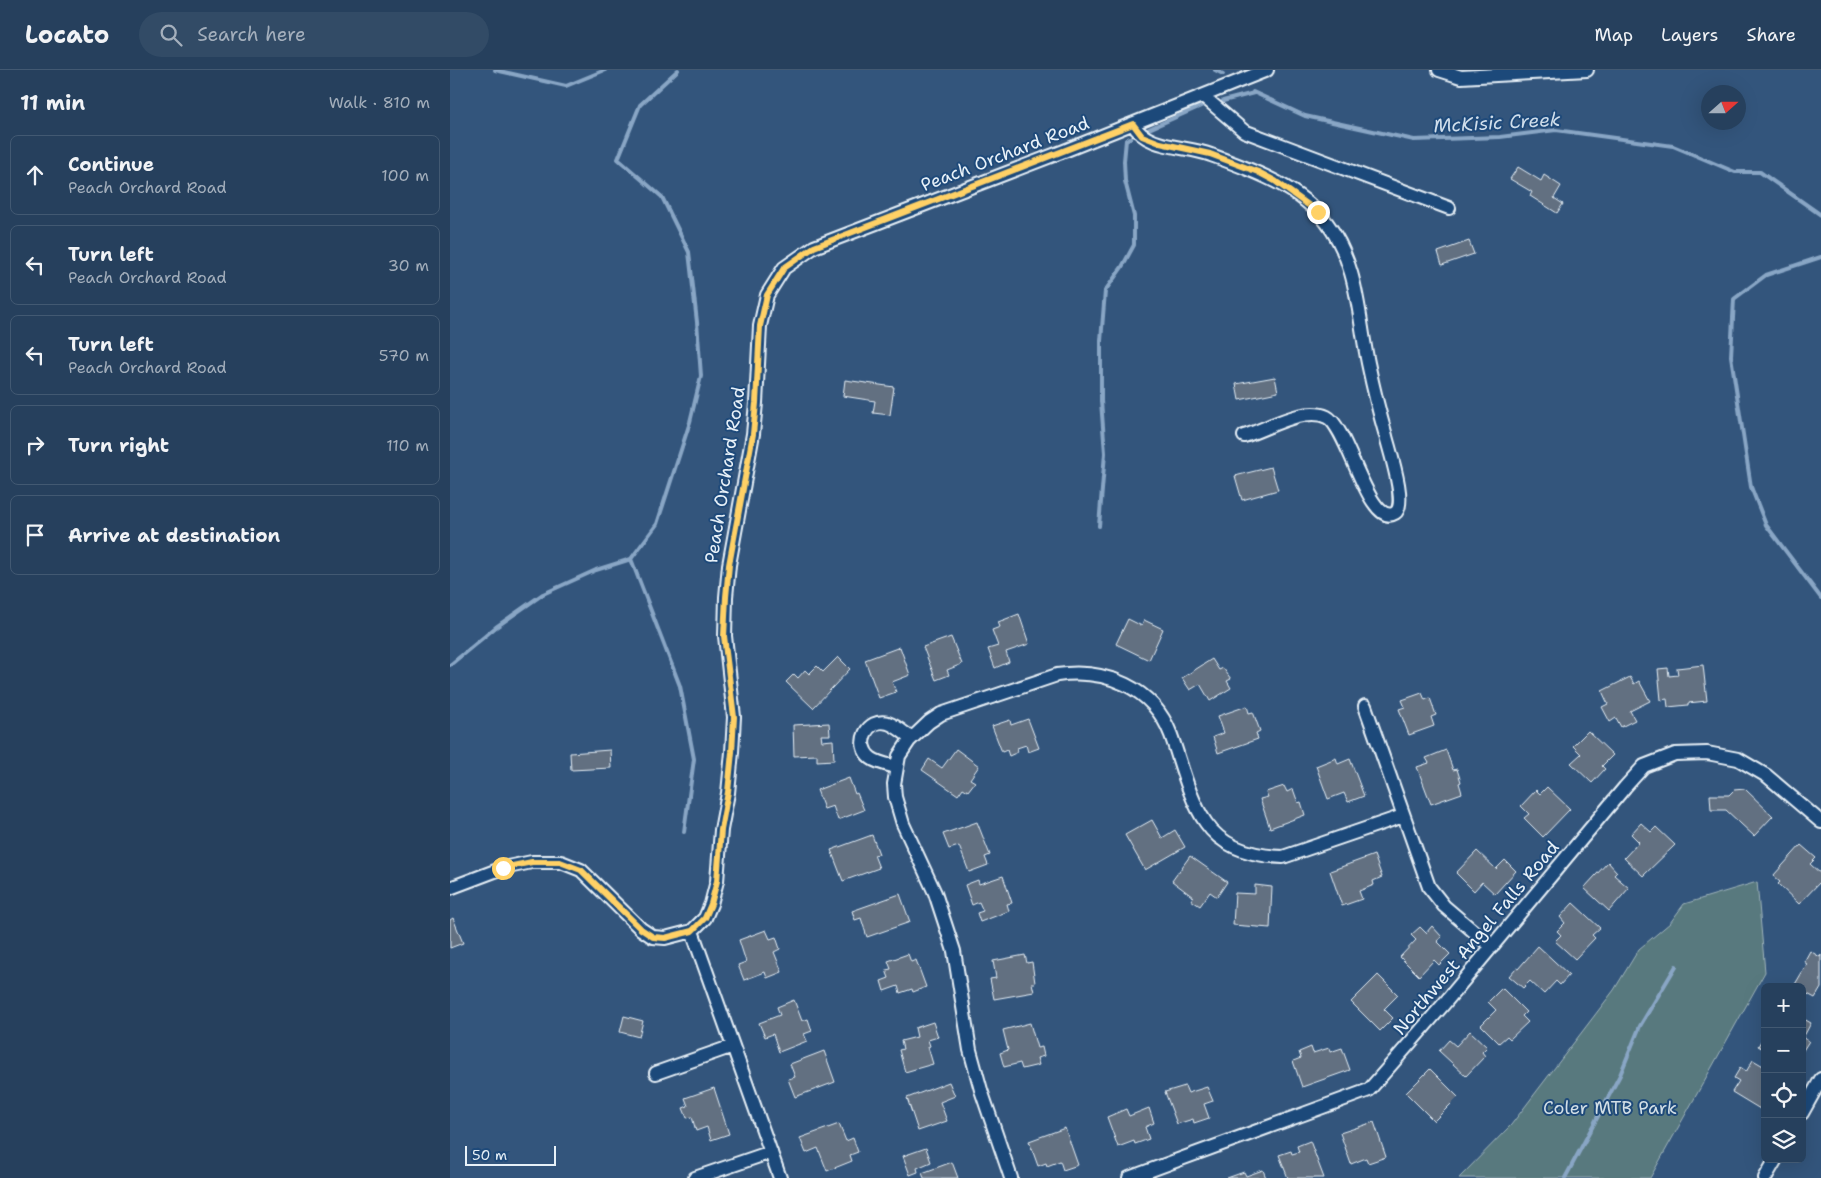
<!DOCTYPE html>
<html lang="en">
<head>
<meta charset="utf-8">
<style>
  body { margin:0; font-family:"Shantell Sans",sans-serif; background:#324b66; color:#f1f3f6 }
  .controls { position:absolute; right:15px; bottom:15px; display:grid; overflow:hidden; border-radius:8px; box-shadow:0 5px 20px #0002 }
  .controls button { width:45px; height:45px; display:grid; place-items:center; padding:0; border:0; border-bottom:1px solid #425972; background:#26405d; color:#f1f3f6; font:25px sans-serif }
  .compass { position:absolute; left:1251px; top:15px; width:45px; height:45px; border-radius:50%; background:#26405d; box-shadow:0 5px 20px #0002; rotate:69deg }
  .scale { position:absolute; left:15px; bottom:12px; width:91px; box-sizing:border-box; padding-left:5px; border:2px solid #e8f1f8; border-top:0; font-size:14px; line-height:18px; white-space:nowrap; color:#e8f1f8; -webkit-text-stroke:4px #1f4a7a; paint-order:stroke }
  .stop { position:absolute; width:15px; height:15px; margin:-11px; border:4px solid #ffd166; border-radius:50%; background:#fff }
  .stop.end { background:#ffd166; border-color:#fff; box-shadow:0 1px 5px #0008 }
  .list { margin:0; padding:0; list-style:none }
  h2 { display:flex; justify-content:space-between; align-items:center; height:65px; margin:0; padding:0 20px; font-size:21px }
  h2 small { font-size:16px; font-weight:400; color:#a4afbc }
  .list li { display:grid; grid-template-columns:32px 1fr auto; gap:15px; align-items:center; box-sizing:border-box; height:80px; margin:0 10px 10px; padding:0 10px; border:1px solid #425972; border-radius:8px }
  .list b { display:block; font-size:19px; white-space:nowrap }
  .list p { margin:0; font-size:16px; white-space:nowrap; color:#a4afbc }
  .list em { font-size:16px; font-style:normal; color:#a4afbc }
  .icon { flex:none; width:28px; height:28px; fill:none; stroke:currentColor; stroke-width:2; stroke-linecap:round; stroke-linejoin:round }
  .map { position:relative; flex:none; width:1371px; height:1108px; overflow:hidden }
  header { display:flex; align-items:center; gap:30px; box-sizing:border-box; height:70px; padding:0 25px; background:#26405d; border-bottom:1px solid #425972 }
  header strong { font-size:24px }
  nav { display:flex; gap:28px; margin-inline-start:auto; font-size:18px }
  .search { width:350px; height:45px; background:#324b66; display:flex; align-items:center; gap:12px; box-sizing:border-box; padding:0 18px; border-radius:28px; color:#a4afbc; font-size:19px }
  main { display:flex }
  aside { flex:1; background:#26405d }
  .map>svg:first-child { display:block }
</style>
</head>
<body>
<header>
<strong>Locato</strong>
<div class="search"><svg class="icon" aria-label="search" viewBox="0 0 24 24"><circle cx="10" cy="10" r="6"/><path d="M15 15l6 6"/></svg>Search here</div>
<nav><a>Map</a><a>Layers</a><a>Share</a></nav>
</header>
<main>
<aside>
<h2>11 min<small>Walk · 810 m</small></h2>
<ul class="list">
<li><svg class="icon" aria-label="ahead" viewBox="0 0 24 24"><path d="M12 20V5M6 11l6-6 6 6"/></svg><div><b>Continue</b><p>Peach Orchard Road</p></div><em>100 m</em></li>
<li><svg class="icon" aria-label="left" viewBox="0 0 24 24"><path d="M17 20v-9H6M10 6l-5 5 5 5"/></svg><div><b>Turn left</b><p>Peach Orchard Road</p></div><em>30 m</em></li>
<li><svg class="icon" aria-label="left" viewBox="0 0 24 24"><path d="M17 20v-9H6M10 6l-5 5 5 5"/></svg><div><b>Turn left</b><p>Peach Orchard Road</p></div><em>570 m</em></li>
<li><svg class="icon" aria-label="right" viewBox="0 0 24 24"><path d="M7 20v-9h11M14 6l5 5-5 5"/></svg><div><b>Turn right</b></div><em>110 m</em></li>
<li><svg class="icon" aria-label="arrive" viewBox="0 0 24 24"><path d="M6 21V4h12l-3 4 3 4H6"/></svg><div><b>Arrive at destination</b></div></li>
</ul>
</aside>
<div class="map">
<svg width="1371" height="1108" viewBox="0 0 1371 1108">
  <rect width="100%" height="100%" fill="#33557c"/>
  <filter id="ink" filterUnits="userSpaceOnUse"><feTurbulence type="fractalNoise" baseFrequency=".02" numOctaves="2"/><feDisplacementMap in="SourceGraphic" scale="10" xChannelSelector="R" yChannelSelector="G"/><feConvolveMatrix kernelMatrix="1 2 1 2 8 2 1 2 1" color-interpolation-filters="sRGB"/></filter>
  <g filter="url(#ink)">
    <path fill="#59797e" stroke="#a0b5bb" d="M1307 812 1315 902 1200 1108H1009L1061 1055 1164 920 1189 879 1220 853 1234 834Z"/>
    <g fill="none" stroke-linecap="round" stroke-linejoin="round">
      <path stroke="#89a6c5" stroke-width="4" d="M45 0 116 16 155 0
        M765 0 773 4
        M803 22 855 46 964 70 1050 67 1106 60 1223 76 1285 102H1310L1371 145
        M773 31 804 23
        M699 59 751 36
        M1371 187 1316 205 1284 229 1281 286 1301 417 1316 455 1371 528
        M649 456 655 383 651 331V271L655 221 672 197 684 175V146L675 111 674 91 676 70 680 68
        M181 489 230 616 244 689 234 762
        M0 595 46 557 93 524 146 500 181 489 207 454 240 352 251 306 247 252 239 182 212 127 168 89 190 35 228 0
        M1115 1108 1170 1005 1190 956 1226 896"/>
    </g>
    <path fill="#627081" stroke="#e8f1f8" d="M1068 97 1091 111 1094 105 1111 116 1104 128 1113 134 1107 143 1080 126 1082 122 1060 109Z
      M1019 171 1024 184 992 195 988 182Z
      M825 307 828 322 789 330 786 314Z
      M395 310 444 317 440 345 423 343 425 331 393 326Z
      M821 397 828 420 792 430 785 406Z
      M569 544 579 574 556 582 559 592 545 598 538 579 548 576 542 560 550 557 548 552Z
      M678 549 692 556 694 550 713 559 699 590 666 574Z
      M501 567 512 594 497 600 499 605 486 610 473 577Z
      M450 577 460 605 442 612 446 622 429 628 415 590Z
      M388 587 400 599 363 638 336 612 344 604 348 608 355 600 359 604 367 596 373 602Z
      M762 589 769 600 773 598 781 609 777 611 781 618 760 631 750 614 740 620 732 608Z
      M1253 595 1257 631 1238 633V635L1218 637 1217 629 1211 630 1208 599 1218 598 1219 606 1228 605 1227 598Z
      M1180 607 1184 614 1189 611 1200 631 1180 641 1185 650 1171 657 1166 648 1160 652 1152 637 1158 634 1152 621Z
      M972 623 975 630 980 628 986 645 981 647 984 656 959 665 949 639 955 637 952 630Z
      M797 636 799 643 803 642 810 661 806 663 808 669 768 683 763 667 774 663 768 646Z
      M578 649 589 678 578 682 576 675 567 678 568 682 559 686 557 680 552 682 542 656 560 650 561 655Z
      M379 653 380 665H371L372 671 383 670 384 690 367 691V685L344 686 343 655Z
      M1138 661 1163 685 1152 696 1155 699 1142 713 1121 693 1131 684 1123 676Z
      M506 679 529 696 520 709 525 712 518 721 513 718 508 725 472 700 479 689 492 698Z
      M160 680 161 698 121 700 120 683Z
      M996 680 1003 700 1007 699 1011 712 1009 713 1012 723 981 734 967 697 979 693 976 688Z
      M886 688 888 694 900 689 914 726 898 732 894 723 878 729 866 696Z
      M399 708 405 724 407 723 414 740 388 750 383 736 374 739 367 720Z
      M834 716 837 722 843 719 848 733 851 732 855 745 820 758 810 729 818 727 816 722Z
      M1097 717 1120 739 1093 767 1074 748 1079 744 1071 736 1086 720 1090 724Z
      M1295 719 1323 746 1304 766 1276 740H1261L1260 725H1279L1284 720Z
      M702 750 712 768 725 760 735 777 695 800 675 765Z
      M527 752 540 785 535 787 538 795 519 802 509 776 499 779 493 764Z
      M1191 753 1201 762 1206 757 1225 775 1193 806 1174 788 1189 772 1181 764Z
      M422 765 429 784 424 785 429 798 393 811 381 780Z
      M1351 775 1366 788 1360 794 1371 804V811L1349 834 1328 814 1330 812 1323 806Z
      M1027 781 1046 799 1055 790 1066 801 1045 824 1032 812 1024 821 1006 803Z
      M924 785 932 807 923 811 924 815 909 821 912 829 892 836 880 801Z
      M740 786 777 812 767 827 760 822 750 836 741 830 743 827 722 811Z
      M1158 792 1167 802 1164 805 1179 818 1159 841 1134 818Z
      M553 806 562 833 557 834 559 841 530 852 527 843 533 841 529 832 522 835 515 815 528 810 529 814Z
      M805 815 822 817 820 858 783 855 785 823 805 824Z
      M450 824 460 852 417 867 411 848 405 850 402 841Z
      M1123 833 1150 858 1142 865 1145 868 1125 889 1105 871 1111 865 1107 861 1115 853 1110 847Z
      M3 848 13 873 0 878V850Z
      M982 856 992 867 987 871 1000 884 989 895 984 890 969 906 950 887 966 870 961 865 970 857 976 863Z
      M316 860 320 869 326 867 330 879 324 882 332 902 317 908 315 902 294 910 288 895 296 892 289 870Z
      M1088 876 1119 905 1110 915 1106 911 1094 924 1080 911 1073 918 1059 906 1066 898 1068 899Z
      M1360 881 1370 887 1371 885V918L1365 928 1352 921V917L1344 916 1357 894 1354 892Z
      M458 884 461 892 466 890 476 917 463 922 462 919 450 923 448 916 434 921 431 911 439 908 436 900 441 899 438 891Z
      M575 885 577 893 582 892 585 913H582L584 922 544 929 540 909 546 908 543 891Z
      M928 905 948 925 934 939 943 948 930 961 901 932Z
      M1052 918 1076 942 1072 946 1078 952 1060 969 1057 966 1049 973 1031 955 1046 940 1038 932Z
      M344 930 352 951 358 949 362 961 354 964 357 971 329 982 323 964 315 967 309 953 330 945 327 937Z
      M174 946 193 951 189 967 170 962Z
      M1352 948 1361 953 1353 968 1359 971 1352 982Z
      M483 952 488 967 478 970 480 976 478 977 483 994 455 1002 449 980 453 979 451 971 467 967 465 958Z
      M580 953 587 978 592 977 594 986 587 988 589 995 572 999 570 993 554 997 550 983 558 980 553 960Z
      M1020 961 1037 977 1032 982 1035 986 1016 1006 989 981 999 970 1006 976Z
      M1313 968 1315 969V980L1308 976Z
      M861 977 863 983 879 978 880 982 892 978 900 1000 852 1017 843 991 851 988 849 982Z
      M374 981 385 1012 345 1027 338 1009 345 1007 340 994Z
      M1303 990 1315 997 1313 1005 1315 1014 1310 1022 1315 1024V1042L1282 1022 1289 1011 1284 1008 1290 998 1296 1002Z
      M980 999 1008 1027 984 1051 956 1023Z
      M499 1012 505 1026 490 1032 497 1051 468 1061 457 1028Z
      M735 1016 738 1023 757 1017 763 1031 754 1034 759 1048 744 1053 743 1049 727 1054 715 1022Z
      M264 1018 279 1064 261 1070 257 1057 246 1061 242 1047 237 1048 233 1038 238 1036 235 1028Z
      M699 1038 704 1053 695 1057 699 1069 685 1074 684 1071 668 1077 657 1047 676 1039 679 1046Z
      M924 1052 936 1087 918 1093 916 1088 901 1094 890 1063Z
      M389 1054 396 1071 403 1068 408 1082 400 1085 402 1091 377 1101 368 1078 356 1083 350 1068Z
      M615 1058 628 1095 613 1100 610 1091 597 1096 596 1093 588 1096 579 1071Z
      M860 1071 874 1108H838L829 1085 841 1081 842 1084 849 1082 847 1076Z
      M476 1078 481 1092 467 1098 468 1102 460 1105 453 1086Z
      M502 1092 508 1108H474L472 1103Z
      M813 1100 816 1108H777L794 1102 796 1106Z"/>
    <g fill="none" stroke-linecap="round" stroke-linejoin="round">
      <defs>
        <path id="minor" d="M989 0 1011 7 1137 0
          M753 26 794 61 999 138
          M683 54C697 80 736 75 761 85 802 100 849 116 877 153 908 194 908 245 918 293 923 317 929 342 936 366 939 379 958 435 945 443 919 459 898 357 877 347 854 336 817 359 794 366
          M915 636 979 817 994 836 1042 877
          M447 697C439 695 427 693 421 688 404 675 417 647 438 653 447 656 454 663 461 668
          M0 818 53 798 82 792H111L131 800 191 859 203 867 215 868 242 861 255 848 261 834 267 811 271 760 278 723 282 682 284 647 275 566 276 527 279 495 303 364 306 333 310 256 317 225 334 198 364 177 614 81 817 0
          M242 861 330 1108
          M206 1003 283 976
          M1352 1043 1371 1009
          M245 1108 321 1082
          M561 1108 531 1020 520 980 504 881 485 823 453 754 445 727 444 714 449 686 459 671 479 652 491 644 607 605C655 598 703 617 721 665 731 693 739 729 756 753 773 778 804 786 833 787L953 746
          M679 1108 919 1020 993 935 1175 717 1194 696 1225 684 1257 683 1288 689 1317 706 1371 752
          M1315 1108 1326 1089"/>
      </defs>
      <use href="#minor" stroke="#e8f1f8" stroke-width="16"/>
      <use href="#minor" stroke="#1f4a7a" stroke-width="12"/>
    </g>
  </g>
  <g fill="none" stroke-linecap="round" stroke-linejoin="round" filter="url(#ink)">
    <path stroke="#ffd166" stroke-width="6" d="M53 798 82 792H110L131 800 191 859 203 867 215 868 242 861 255 848 261 834 267 811 271 760 278 722 282 682 284 647 274 566 276 527 279 495 303 364 306 333 310 256 317 225 334 198 364 177 683 54 692 66 710 73 760 84 808 102 825 111 868 142"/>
  </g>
  <g text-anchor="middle" stroke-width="4" stroke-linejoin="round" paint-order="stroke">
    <g font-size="18" fill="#e8f1f8" stroke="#1f4a7a">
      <text transform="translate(555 84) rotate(-21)" y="6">Peach Orchard Road</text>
      <text transform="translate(275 405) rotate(-81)" y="6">Peach Orchard Road</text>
      <text transform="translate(1026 868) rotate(-50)" y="6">Northwest Angel Falls Road</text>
    </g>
    <g font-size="18" fill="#d3dfe6" stroke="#1f4a7a">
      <text x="1160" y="1044">Coler MTB Park</text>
    </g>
    <g font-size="19" font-style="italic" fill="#d0deeb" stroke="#1f4a7a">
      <text transform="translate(1047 52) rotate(-3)" y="7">McKisic Creek</text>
    </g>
  </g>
</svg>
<div class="controls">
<button>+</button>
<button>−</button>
<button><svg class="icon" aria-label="locate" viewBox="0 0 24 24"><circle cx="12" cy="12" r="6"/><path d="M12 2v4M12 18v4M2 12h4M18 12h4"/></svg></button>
<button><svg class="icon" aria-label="layers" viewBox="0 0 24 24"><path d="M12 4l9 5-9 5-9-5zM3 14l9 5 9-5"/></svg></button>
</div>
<svg class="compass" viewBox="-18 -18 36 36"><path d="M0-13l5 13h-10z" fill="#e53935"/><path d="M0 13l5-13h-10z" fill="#a4afbc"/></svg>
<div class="scale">50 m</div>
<div class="stop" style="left:53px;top:798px"></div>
<div class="stop end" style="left:868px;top:142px"></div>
</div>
</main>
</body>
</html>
